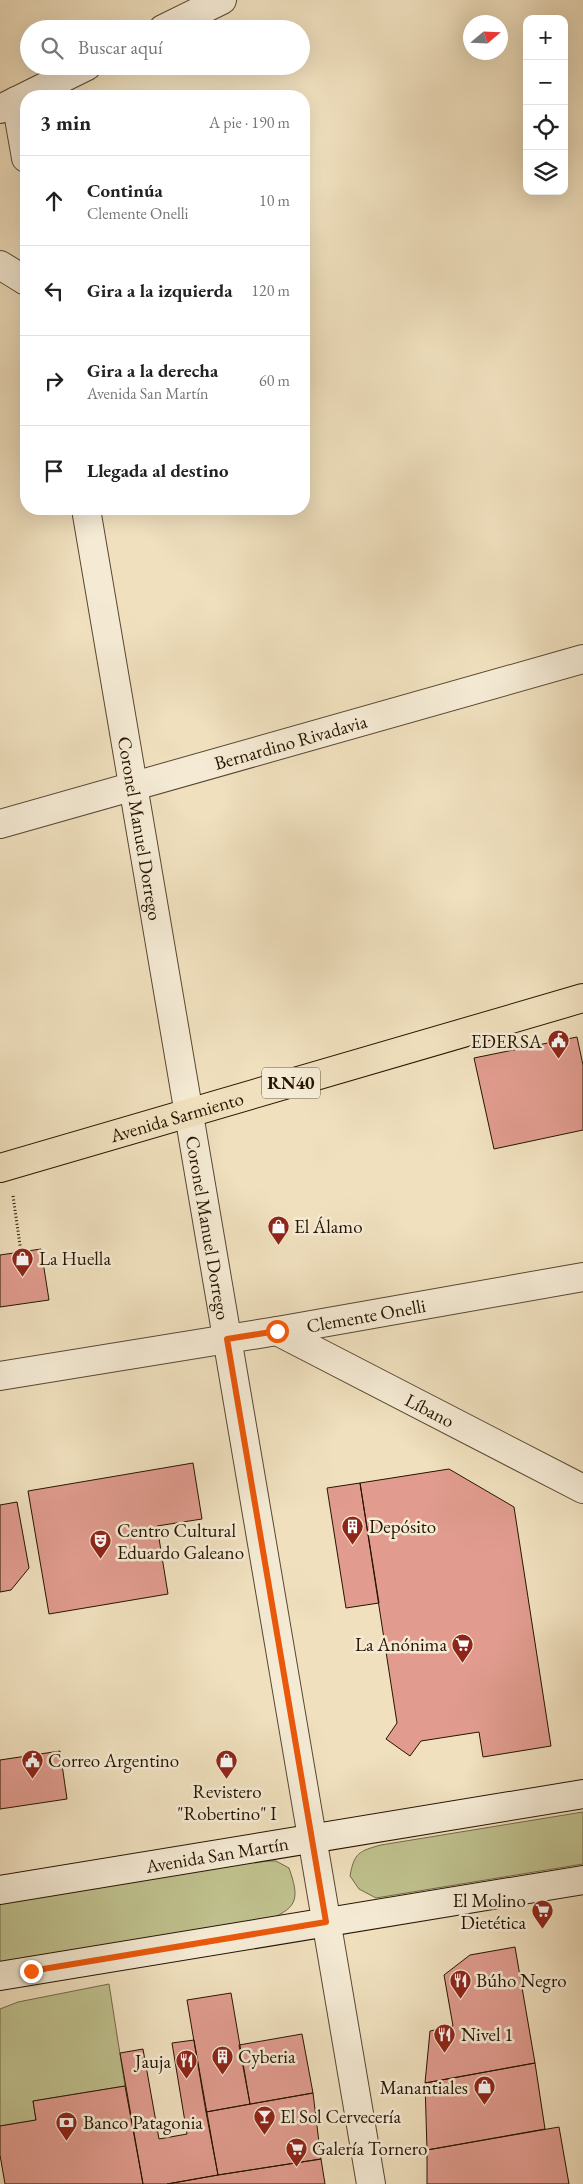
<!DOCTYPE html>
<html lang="es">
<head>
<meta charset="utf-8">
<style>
  body { margin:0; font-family:"EB Garamond",serif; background:#f6f6f6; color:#222 }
  .controls { position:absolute; right:15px; top:15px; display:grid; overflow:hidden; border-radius:10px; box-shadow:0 5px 20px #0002 }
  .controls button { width:45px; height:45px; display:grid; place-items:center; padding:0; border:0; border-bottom:1px solid #e0e0e0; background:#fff; color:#222; font:25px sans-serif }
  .compass { position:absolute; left:463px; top:15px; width:45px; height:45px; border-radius:50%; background:#fff; box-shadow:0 5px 20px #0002; rotate:71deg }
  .stop { position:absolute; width:15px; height:15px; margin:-11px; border:4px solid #ea580c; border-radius:50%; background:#fff }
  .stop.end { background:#ea580c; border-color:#fff; box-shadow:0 1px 5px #0008 }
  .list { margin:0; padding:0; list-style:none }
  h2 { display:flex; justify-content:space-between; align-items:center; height:65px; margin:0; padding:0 20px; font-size:21px }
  h2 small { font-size:16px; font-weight:400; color:#767676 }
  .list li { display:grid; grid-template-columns:32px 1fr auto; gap:15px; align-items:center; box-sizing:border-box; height:90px; padding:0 20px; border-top:1px solid #e0e0e0 }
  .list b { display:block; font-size:19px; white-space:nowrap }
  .list p { margin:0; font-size:16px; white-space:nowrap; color:#767676 }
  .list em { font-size:16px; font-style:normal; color:#767676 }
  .icon { flex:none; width:28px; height:28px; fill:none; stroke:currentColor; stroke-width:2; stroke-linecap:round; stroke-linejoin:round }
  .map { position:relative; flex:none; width:583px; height:2184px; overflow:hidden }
  .search { position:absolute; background:#fff; box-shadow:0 5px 20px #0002; left:20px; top:20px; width:290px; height:55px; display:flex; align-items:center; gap:12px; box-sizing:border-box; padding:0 18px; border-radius:28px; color:#767676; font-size:19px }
  .panel { position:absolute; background:#fff; box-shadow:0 5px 20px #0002; left:20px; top:90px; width:290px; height:425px; border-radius:20px }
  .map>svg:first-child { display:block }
</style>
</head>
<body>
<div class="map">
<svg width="583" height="2184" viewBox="0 0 583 2184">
  <rect width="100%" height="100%" fill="#f0e0be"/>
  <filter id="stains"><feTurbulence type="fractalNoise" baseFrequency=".004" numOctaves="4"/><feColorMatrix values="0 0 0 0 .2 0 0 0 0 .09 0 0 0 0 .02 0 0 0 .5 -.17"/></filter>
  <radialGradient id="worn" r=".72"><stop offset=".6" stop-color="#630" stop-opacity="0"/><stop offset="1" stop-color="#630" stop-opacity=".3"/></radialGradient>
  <path fill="#bfc18e" stroke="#726a47" d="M583 1812V1864L376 1898 359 1889 350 1876C354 1853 359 1851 381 1845Z
    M259 1861H276L289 1868C299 1897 299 1907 270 1919L0 1964V1901Z
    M109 1984 125 2086 33 2101 36 2120 0 2126V2009L18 2002Z"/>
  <path fill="#e19c8f" stroke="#261400" d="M577 1037 583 1065V1130L494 1149 474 1058Z
    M41 1249 49 1300 0 1307V1255Z
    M193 1463 202 1519 157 1526 168 1594 49 1614 28 1491Z
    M449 1469 514 1507 551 1746 483 1757 479 1732 421 1741 410 1756 386 1739 397 1723 360 1483Z
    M360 1483 379 1603 346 1608 327 1488Z
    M17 1502 29 1568 11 1590 0 1592V1505Z
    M60 1751 67 1799 0 1809V1760Z
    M515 1947 535 2063 425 2083 430 2031 453 2026 444 1975 470 1955Z
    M231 1993 250 2104 206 2112 187 2000Z
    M302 2034 313 2093 250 2104 239 2045Z
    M194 2040 218 2175 167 2184H143L120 2053 143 2049 159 2139 187 2134 172 2043Z
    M535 2063 545 2129 427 2150 425 2083Z
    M125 2086 143 2184H5L0 2155V2126L36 2120 33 2101Z
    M313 2093 321 2159 218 2175 206 2112Z
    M559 2127 569 2184H427V2150Z
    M321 2159 325 2184H167L218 2175Z"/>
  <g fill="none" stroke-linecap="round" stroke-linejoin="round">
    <defs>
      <g id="street">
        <path d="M163 29 222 0"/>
        <path d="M16 101 26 158"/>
        <path d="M0 109 87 66"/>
        <path d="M0 265 26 281"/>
        <path id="s1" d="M86 509 371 2184"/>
        <path id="s2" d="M0 824 583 659"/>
        <path id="s3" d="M277 1331 583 1489"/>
        <path id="s4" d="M0 1376 277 1331 583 1277"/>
      </g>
      <g id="secondary">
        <path id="s5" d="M0 1890 583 1794"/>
        <path d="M0 1976 583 1880"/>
      </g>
      <g id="highway">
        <path id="s6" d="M0 1168 583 998"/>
      </g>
    </defs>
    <use href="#street" stroke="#584730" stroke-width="30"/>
    <use href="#secondary" stroke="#261400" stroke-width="30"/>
    <use href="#highway" stroke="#261400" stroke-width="30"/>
    <path stroke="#261400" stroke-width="3" stroke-dasharray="1 2.5" stroke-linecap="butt" d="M13 1196 21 1252"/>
    <use href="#street" stroke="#f5ebd5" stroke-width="28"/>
    <use href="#secondary" stroke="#f5ebd5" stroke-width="28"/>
    <use href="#highway" stroke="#f0e0be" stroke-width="28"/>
  </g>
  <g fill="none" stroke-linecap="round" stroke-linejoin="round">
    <path stroke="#ea580c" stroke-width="6" d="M31 1971 326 1922 227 1339 277 1331"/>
  </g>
  <defs>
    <symbol id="civic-pin" viewBox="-11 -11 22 30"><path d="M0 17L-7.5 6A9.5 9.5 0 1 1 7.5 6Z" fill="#8f2418" stroke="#f5ebd5"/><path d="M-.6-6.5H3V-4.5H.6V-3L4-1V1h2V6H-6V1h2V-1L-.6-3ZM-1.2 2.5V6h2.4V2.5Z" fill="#fff"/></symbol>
    <symbol id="shop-pin" viewBox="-11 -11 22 30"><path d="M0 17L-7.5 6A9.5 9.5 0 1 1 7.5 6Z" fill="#8f2418" stroke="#f5ebd5"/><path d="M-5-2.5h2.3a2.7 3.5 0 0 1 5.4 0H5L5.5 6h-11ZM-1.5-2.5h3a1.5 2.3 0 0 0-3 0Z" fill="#fff"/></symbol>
    <symbol id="building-pin" viewBox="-11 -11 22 30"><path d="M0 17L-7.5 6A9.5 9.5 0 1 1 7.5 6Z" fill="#8f2418" stroke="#f5ebd5"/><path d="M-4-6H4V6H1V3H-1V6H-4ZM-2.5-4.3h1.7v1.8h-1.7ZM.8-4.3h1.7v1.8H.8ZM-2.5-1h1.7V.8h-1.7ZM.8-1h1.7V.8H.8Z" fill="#fff"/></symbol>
    <symbol id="theatre-pin" viewBox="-11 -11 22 30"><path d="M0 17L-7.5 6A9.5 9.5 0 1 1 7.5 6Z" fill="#8f2418" stroke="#f5ebd5"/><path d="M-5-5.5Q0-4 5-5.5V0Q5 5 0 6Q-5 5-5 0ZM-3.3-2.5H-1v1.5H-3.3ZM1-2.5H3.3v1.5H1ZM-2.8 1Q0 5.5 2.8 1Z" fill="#fff"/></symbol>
    <symbol id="supermarket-pin" viewBox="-11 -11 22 30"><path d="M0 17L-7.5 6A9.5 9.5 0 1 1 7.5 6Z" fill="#8f2418" stroke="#f5ebd5"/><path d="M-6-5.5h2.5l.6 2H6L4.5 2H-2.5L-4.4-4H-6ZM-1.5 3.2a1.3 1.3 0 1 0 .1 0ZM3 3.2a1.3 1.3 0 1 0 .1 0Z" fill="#fff"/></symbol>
    <symbol id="restaurant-pin" viewBox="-11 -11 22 30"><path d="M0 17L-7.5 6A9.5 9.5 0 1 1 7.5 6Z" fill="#8f2418" stroke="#f5ebd5"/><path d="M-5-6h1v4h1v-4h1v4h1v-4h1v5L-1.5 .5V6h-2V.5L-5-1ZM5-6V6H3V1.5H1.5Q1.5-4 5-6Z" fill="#fff"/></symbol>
    <symbol id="bar-pin" viewBox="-11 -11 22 30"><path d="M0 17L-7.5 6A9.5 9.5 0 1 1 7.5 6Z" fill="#8f2418" stroke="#f5ebd5"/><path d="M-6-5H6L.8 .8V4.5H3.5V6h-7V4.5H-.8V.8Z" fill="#fff"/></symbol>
    <symbol id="bank-pin" viewBox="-11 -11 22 30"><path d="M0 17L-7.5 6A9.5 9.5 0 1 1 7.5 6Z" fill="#8f2418" stroke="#f5ebd5"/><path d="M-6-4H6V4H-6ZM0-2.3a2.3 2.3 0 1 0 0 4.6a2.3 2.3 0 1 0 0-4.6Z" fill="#fff"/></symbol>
  </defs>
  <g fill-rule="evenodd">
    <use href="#civic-pin" x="546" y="1028" width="25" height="34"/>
    <use href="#shop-pin" x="266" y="1214" width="25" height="34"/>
    <use href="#shop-pin" x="10" y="1246" width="25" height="34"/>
    <use href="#building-pin" x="340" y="1514" width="25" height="34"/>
    <use href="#theatre-pin" x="88" y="1528" width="25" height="34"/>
    <use href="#supermarket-pin" x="450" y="1632" width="25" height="34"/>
    <use href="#civic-pin" x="20" y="1748" width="25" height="34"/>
    <use href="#shop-pin" x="214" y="1748" width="25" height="34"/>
    <use href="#supermarket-pin" x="530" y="1898" width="25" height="34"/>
    <use href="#restaurant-pin" x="448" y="1968" width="25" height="34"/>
    <use href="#restaurant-pin" x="432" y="2022" width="25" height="34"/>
    <use href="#building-pin" x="210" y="2044" width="25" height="34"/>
    <use href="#restaurant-pin" x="174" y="2048" width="25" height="34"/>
    <use href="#shop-pin" x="472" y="2074" width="25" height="34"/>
    <use href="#bar-pin" x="252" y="2104" width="25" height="34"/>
    <use href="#bank-pin" x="54" y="2110" width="25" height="34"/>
    <use href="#supermarket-pin" x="284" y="2136" width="25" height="34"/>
  </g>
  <g text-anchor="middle" stroke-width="5" stroke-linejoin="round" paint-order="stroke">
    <rect fill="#f5ebd5" stroke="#645440" stroke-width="1" x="262" y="1067.5" width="58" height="31" rx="4"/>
    <g font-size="18" font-weight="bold" fill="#261400">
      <text x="291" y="1089">RN40</text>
    </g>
    <g font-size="19" fill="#261400" stroke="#f5ebd5">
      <text dy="7" stroke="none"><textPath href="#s2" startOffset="302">Bernardino Rivadavia</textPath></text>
      <text dy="7" stroke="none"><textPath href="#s1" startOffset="324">Coronel Manuel Dorrego</textPath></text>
      <text dy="7" stroke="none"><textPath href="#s6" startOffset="184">Avenida Sarmiento</textPath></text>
      <text dy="7" stroke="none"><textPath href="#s1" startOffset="729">Coronel Manuel Dorrego</textPath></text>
      <text dy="7" stroke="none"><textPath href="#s4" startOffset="371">Clemente Onelli</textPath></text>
      <text dy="7" stroke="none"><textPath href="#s3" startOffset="172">Líbano</textPath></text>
      <text dy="7" stroke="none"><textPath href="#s5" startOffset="220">Avenida San Martín</textPath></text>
    </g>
    <g font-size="19" fill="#261400" stroke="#f5ebd5" text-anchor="start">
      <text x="542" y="1048" text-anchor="end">EDERSA</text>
      <text x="294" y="1233">El Álamo</text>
      <text x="39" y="1265">La Huella</text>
      <text x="369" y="1533">Depósito</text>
      <text x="117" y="1537">Centro Cultural<tspan x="117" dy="22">Eduardo Galeano</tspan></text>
      <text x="447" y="1651" text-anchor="end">La Anónima</text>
      <text x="48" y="1767">Correo Argentino</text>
      <text x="227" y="1798" text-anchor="middle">Revistero<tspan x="227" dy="22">"Robertino" I</tspan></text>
      <text x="526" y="1907" text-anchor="end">El Molino<tspan x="526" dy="22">Dietética</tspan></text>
      <text x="476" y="1987">Búho Negro</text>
      <text x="461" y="2041">Nivel 1</text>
      <text x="238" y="2063">Cyberia</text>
      <text x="171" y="2068" text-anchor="end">Jauja</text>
      <text x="468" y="2094" text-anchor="end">Manantiales</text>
      <text x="280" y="2123">El Sol Cervecería</text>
      <text x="83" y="2129">Banco Patagonia</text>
      <text x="312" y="2155">Galería Tornero</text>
    </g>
  </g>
  <rect width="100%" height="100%" filter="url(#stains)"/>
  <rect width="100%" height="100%" fill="url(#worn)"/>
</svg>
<div class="controls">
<button>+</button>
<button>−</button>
<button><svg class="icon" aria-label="locate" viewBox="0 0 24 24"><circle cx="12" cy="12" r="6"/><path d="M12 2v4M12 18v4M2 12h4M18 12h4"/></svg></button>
<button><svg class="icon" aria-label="layers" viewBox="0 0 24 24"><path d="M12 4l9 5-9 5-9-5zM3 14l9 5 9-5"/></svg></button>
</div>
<svg class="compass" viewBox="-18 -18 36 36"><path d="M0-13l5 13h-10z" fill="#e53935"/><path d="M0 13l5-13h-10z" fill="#767676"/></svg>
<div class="stop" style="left:277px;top:1331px"></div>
<div class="stop end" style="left:31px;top:1971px"></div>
<div class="search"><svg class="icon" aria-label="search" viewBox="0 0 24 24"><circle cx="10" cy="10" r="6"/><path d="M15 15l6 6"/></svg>Buscar aquí</div>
<section class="panel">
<h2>3 min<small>A pie · 190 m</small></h2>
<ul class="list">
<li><svg class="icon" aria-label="ahead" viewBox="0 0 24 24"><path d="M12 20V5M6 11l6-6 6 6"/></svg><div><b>Continúa</b><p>Clemente Onelli</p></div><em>10 m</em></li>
<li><svg class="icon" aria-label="left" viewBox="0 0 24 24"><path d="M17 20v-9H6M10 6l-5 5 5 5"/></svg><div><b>Gira a la izquierda</b></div><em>120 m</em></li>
<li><svg class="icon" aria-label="right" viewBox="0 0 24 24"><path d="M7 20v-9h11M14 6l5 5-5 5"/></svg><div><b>Gira a la derecha</b><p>Avenida San Martín</p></div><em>60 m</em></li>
<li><svg class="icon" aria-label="arrive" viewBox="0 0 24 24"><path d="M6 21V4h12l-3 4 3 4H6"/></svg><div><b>Llegada al destino</b></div></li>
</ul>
</section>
</div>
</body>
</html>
